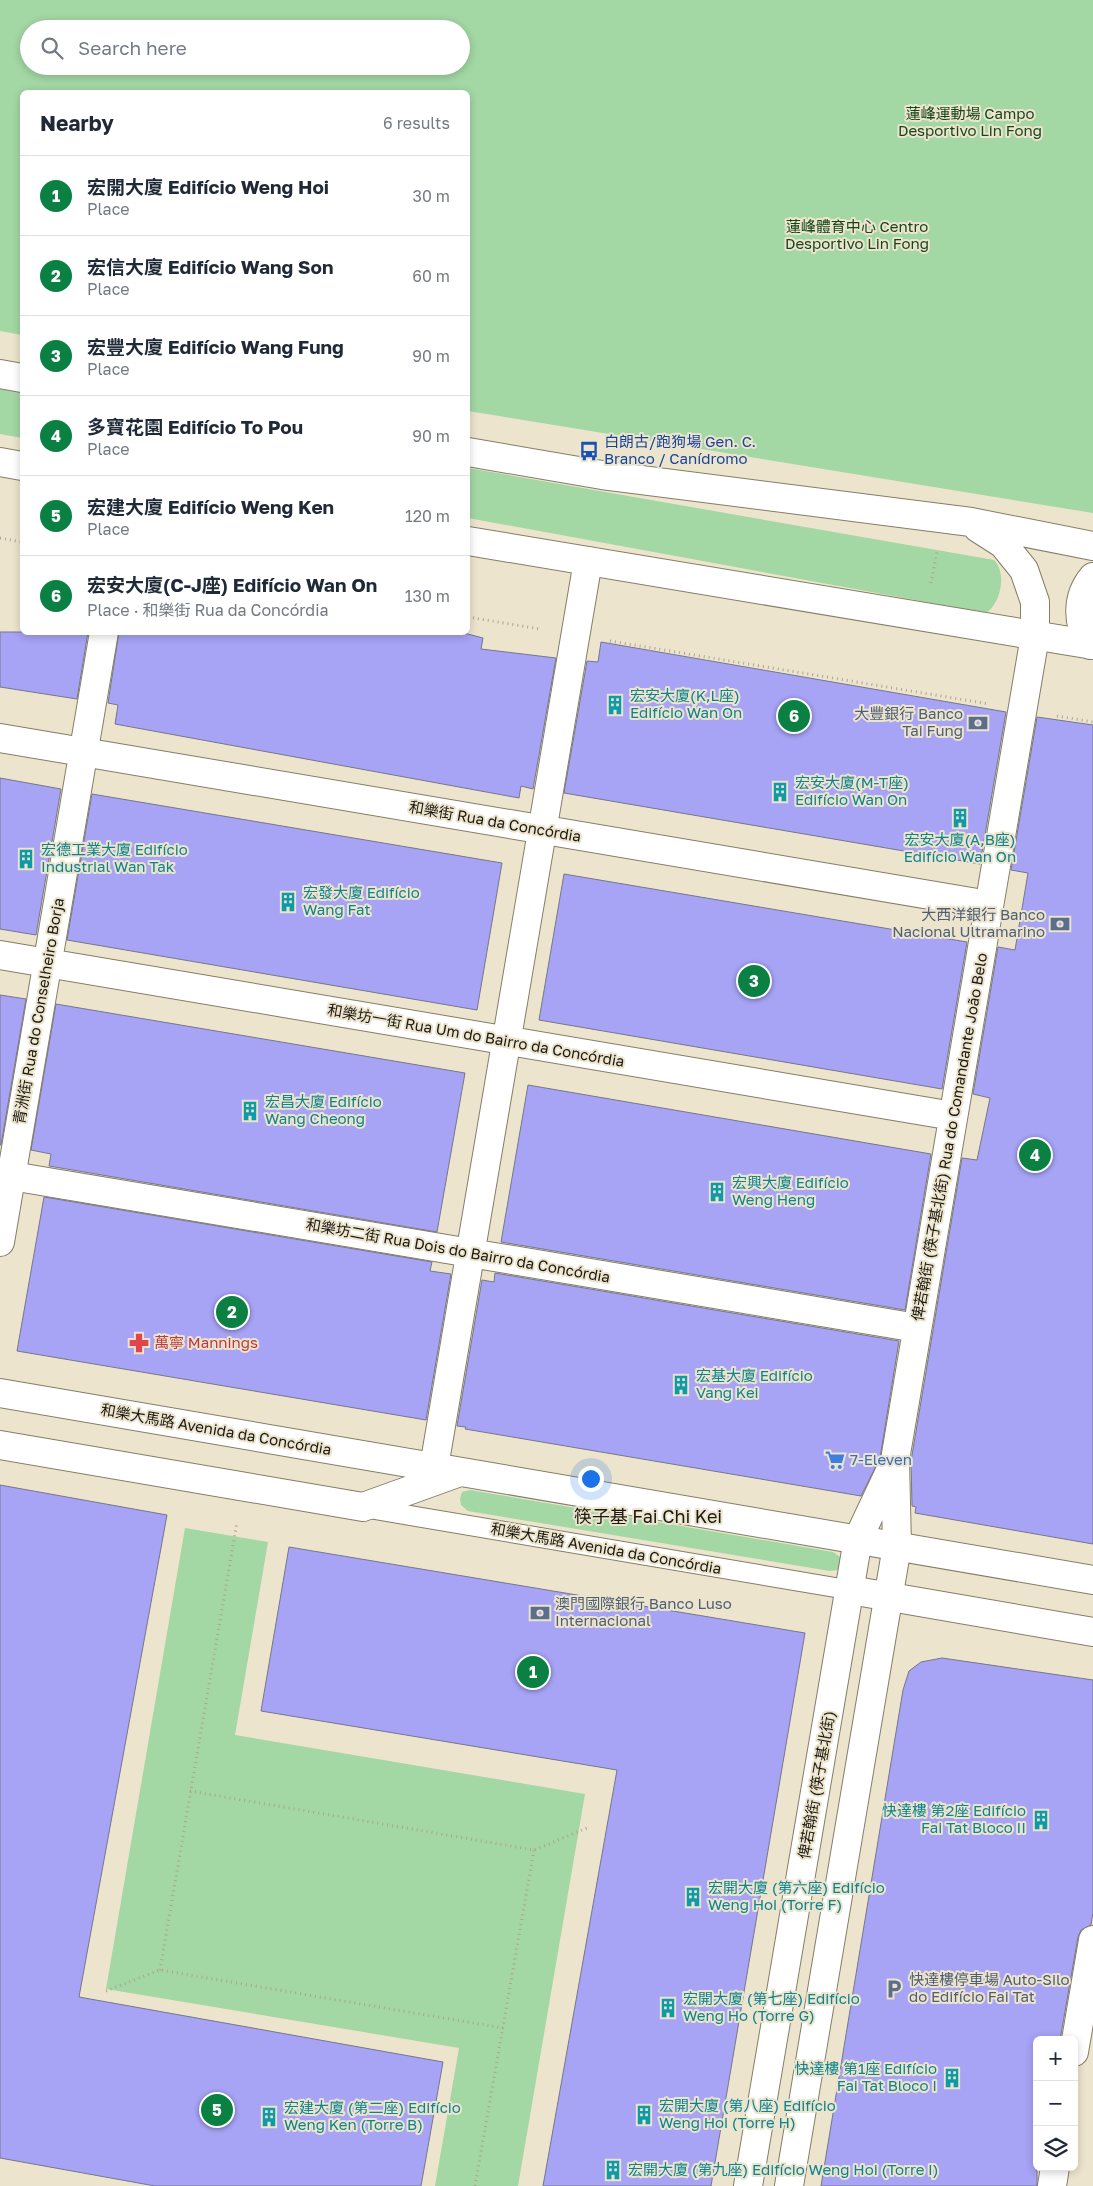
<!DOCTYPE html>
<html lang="en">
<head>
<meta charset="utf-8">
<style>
  body { margin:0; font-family:"Golos Text","Noto Sans SC",sans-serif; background:#f2f2f3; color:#1f2937 }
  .controls { position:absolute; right:15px; bottom:15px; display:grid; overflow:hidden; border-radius:8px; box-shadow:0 2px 8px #0003 }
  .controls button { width:45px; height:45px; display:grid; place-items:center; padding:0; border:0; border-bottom:1px solid #e0e1e3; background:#fff; color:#1f2937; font:25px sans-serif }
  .you { position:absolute; left:590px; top:1478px; width:18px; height:18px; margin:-12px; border:4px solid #fff; border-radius:50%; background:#1a73e8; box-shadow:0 0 0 8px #1a73e833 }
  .badge { display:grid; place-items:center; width:32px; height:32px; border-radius:50%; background:#0b8043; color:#fff; font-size:16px; font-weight:700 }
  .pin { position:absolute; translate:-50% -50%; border:2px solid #fff; box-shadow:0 1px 5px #0006 }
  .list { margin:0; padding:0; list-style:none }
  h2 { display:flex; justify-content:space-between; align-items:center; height:65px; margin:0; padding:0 20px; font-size:21px }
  h2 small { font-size:16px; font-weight:400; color:#747a83 }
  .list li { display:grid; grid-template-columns:32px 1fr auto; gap:15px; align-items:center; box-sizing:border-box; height:80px; padding:0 20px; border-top:1px solid #e0e1e3 }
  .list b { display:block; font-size:19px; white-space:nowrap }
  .list p { margin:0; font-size:16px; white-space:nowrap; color:#747a83 }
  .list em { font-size:16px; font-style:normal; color:#747a83 }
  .icon { flex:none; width:28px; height:28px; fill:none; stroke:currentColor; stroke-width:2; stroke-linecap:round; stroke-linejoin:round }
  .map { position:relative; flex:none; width:1093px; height:2186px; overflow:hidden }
  .search { position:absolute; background:#fff; box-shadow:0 2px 8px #0003; left:20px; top:20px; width:450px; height:55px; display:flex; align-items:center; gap:12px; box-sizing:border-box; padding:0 18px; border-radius:28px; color:#747a83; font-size:19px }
  .panel { position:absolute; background:#fff; box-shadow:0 2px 8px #0003; left:20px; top:90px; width:450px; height:545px; border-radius:8px }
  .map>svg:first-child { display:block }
</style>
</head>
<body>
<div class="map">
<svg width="1093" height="2186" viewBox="0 0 1093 2186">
  <rect width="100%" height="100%" fill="#ece4cd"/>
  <path fill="#a3d7a4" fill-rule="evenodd" d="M0 0H1093V513L468 411V92H22V335L0 331ZM29 29H461V66H29Z
    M0 386 22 389V438L0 434Z
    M468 468 994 560C1007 573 1001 603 986 613L468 518Z
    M470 1490 833 1552 840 1557 842 1563 838 1570 830 1571 468 1511 461 1505 460 1499 462 1492Z
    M185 1528 268 1542 235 1735 585 1794 518 2186H435L459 2048 106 1989Z"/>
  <path fill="#a7a3f5" stroke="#76768b" d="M0 632H88L77 699 0 687Z
    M119 632H460L483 638 481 649 556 658 533 789 521 786 519 798 115 724 118 705 108 703Z
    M601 642 1006 712 980 864 564 793 587 661 598 662Z
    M1037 717 1093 725V1544L915 1513 916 1507 912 1506 911 1461 962 1158 977 1160 990 1098 973 1094 998 947 1015 950 1028 873 1011 870Z
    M0 778 61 789 36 935 0 929Z
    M92 794 502 863 477 1010 67 940Z
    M564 874 967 942 942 1089 539 1020Z
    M0 995 26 999 1 1145H0Z
    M56 1004 465 1073 437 1232 49 1166 51 1154 31 1150Z
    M528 1085 931 1154 905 1310 501 1242Z
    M44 1197 432 1262 430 1271 451 1274 426 1420 17 1351Z
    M495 1273 899 1341 880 1458 861 1496 465 1429 466 1427 457 1426 482 1280 494 1282Z
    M0 1485 167 1515 79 1997 443 2062 421 2186H155L0 2158Z
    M289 1547 805 1633 711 2186H543L617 1770 261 1711Z
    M942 1658 1093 1680V1912L1091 1925 1081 1930 1078 1937 1060 2040H1037V2186H821L903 1690 909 1671 921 1662Z"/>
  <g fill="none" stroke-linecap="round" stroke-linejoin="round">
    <defs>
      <path id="lane" d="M366 1508 850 1590"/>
      <path id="street" d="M0 738 989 905
        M0 955 953 1116
        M0 1174 917 1328
        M0 1242 104 632
        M434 1467 588 561
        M1074 2052 1093 1940
        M748 2186 858 1539 892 1467
        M789 2186 897 1546 895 1460 1035 636
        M1052 2186 1055 2167"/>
      <path id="secondary" d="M0 374 22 378
        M468 452 602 475 971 522 1093 546
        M0 462 22 466
        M978 528 1003 544 1024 570 1035 602V636
        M468 541 1093 645
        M1090 645C1077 623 1076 597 1093 577
        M0 1393 1093 1580
        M0 1445 363 1507 460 1472
        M850 1590 1093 1632"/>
    </defs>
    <use href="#lane" stroke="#847d68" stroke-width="21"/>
    <use href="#street" stroke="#847d68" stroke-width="30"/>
    <use href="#secondary" stroke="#847d68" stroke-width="30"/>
    <path stroke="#aba592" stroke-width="3" stroke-dasharray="1 4" stroke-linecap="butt" d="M0 538 22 542
      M931 583 937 552
      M468 617 540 629
      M610 641 989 704
      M1057 716 1093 722
      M190 1791 534 1850 587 1828
      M160 1970 237 1522
      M106 1991 160 1970 503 2028
      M475 2186 534 1850"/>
    <use href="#lane" stroke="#fff" stroke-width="19"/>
    <use href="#street" stroke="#fff" stroke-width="28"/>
    <use href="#secondary" stroke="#fff" stroke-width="28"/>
  </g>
  <defs>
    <symbol id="bus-bare" viewBox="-9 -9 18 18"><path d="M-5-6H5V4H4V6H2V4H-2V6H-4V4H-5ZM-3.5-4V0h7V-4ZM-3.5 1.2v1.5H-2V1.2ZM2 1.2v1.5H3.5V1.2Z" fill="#1a4fb4" stroke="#ece4cd" stroke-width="2.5" paint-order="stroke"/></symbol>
    <symbol id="building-bare" viewBox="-9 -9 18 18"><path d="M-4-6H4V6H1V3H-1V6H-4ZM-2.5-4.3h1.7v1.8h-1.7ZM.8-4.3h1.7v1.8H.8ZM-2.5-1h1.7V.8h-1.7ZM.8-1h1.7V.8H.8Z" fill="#0f9aa8" stroke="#ece4cd" stroke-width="2.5" paint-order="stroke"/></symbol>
    <symbol id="bank-bare" viewBox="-9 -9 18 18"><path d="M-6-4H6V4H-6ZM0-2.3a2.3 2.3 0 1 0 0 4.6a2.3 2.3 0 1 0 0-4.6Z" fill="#5c6f8a" stroke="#ece4cd" stroke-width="2.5" paint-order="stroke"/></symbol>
    <symbol id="pharmacy-bare" viewBox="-9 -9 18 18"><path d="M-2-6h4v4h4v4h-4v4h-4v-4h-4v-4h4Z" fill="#e0444e" stroke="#ece4cd" stroke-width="2.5" paint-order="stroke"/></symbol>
    <symbol id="supermarket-bare" viewBox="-9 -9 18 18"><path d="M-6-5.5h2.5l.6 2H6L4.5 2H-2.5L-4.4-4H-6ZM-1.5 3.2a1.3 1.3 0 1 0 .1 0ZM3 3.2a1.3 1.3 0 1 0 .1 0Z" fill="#3f7fe0" stroke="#ece4cd" stroke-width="2.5" paint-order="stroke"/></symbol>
    <symbol id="parking-bare" viewBox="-9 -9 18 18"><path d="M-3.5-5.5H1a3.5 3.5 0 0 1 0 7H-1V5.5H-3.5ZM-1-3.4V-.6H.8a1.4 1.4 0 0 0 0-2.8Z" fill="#5c6f8a" stroke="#ece4cd" stroke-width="2.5" paint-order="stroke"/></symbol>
  </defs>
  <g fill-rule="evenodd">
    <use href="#bus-bare" x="575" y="437" width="28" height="28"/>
    <use href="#building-bare" x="601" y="691" width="28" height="28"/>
    <use href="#bank-bare" x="964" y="709" width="28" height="28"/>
    <use href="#building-bare" x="766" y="778" width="28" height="28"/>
    <use href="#building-bare" x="946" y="804" width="28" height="28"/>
    <use href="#building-bare" x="12" y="845" width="28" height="28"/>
    <use href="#building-bare" x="274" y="888" width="28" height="28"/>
    <use href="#bank-bare" x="1046" y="910" width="28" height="28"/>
    <use href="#building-bare" x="236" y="1097" width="28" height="28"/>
    <use href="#building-bare" x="703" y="1178" width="28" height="28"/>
    <use href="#pharmacy-bare" x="125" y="1329" width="28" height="28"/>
    <use href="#building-bare" x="667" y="1371" width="28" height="28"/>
    <use href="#supermarket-bare" x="821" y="1446" width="28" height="28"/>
    <use href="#bank-bare" x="526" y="1599" width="28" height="28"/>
    <use href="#building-bare" x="1027" y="1806" width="28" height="28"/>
    <use href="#building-bare" x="679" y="1883" width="28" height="28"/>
    <use href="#parking-bare" x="880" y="1975" width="28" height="28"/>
    <use href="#building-bare" x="654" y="1994" width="28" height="28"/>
    <use href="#building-bare" x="938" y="2064" width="28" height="28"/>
    <use href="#building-bare" x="630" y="2101" width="28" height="28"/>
    <use href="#building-bare" x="255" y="2103" width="28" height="28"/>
    <use href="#building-bare" x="599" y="2156" width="28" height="28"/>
  </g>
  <g text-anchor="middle" stroke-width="4" stroke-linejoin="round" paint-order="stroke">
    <g font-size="15" fill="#15461b" stroke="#ece4cd">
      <text x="970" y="119">蓮峰運動場 Campo<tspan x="970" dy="17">Desportivo Lin Fong</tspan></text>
      <text x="857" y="232">蓮峰體育中心 Centro<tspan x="857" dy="17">Desportivo Lin Fong</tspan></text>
    </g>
    <g font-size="15" fill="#164399" stroke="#ece4cd" text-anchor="start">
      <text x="604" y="447">白朗古/跑狗場 Gen. C.<tspan x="604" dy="17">Branco / Canídromo</tspan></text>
    </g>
    <g font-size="15" fill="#0d838f" stroke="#ece4cd" text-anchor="start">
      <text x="630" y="701">宏安大廈(K,L座)<tspan x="630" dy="17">Edifício Wan On</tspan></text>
      <text x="795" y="788">宏安大廈(M-T座)<tspan x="795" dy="17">Edifício Wan On</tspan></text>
      <text x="960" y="845" text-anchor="middle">宏安大廈(A,B座)<tspan x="960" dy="17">Edifício Wan On</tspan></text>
      <text x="41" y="855">宏德工業大廈 Edifício<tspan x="41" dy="17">Industrial Wan Tak</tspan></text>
      <text x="303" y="898">宏發大廈 Edifício<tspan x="303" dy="17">Wang Fat</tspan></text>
      <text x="265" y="1107">宏昌大廈 Edifício<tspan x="265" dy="17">Wang Cheong</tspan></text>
      <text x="732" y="1188">宏興大廈 Edifício<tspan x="732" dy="17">Weng Heng</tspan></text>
      <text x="696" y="1381">宏基大廈 Edifício<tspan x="696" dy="17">Vang Kei</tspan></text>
      <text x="1026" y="1816" text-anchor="end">快達樓 第2座 Edifício<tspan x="1026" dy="17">Fai Tat Bloco II</tspan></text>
      <text x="708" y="1893">宏開大廈 (第六座) Edifício<tspan x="708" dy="17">Weng Hoi (Torre F)</tspan></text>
      <text x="683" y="2004">宏開大廈 (第七座) Edifício<tspan x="683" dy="17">Weng Ho (Torre G)</tspan></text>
      <text x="937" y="2074" text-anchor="end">快達樓 第1座 Edifício<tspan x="937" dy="17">Fai Tat Bloco I</tspan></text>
      <text x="659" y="2111">宏開大廈 (第八座) Edifício<tspan x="659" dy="17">Weng Hoi (Torre H)</tspan></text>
      <text x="284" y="2113">宏建大廈 (第二座) Edifício<tspan x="284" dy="17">Weng Ken (Torre B)</tspan></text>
      <text x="628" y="2175">宏開大廈 (第九座) Edifício Weng Hoi (Torre I)</text>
    </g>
    <g font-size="15" fill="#4e5e75" stroke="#ece4cd" text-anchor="end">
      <text x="963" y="719">大豐銀行 Banco<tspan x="963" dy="17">Tai Fung</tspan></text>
      <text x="1045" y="920">大西洋銀行 Banco<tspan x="1045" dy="17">Nacional Ultramarino</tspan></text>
      <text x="555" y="1609" text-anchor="start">澳門國際銀行 Banco Luso<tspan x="555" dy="17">Internacional</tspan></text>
      <text x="909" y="1985" text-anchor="start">快達樓停車場 Auto-Silo<tspan x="909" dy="17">do Edifício Fai Tat</tspan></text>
    </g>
    <g font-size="15" fill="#1c1911" stroke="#ece4cd">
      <text transform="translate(495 822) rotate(10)" y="5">和樂街 Rua da Concórdia</text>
      <text transform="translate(39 1011) rotate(-80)" y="5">青洲街 Rua do Conselheiro Borja</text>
      <text transform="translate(476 1036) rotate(10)" y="5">和樂坊一街 Rua Um do Bairro da Concórdia</text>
      <text transform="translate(950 1137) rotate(-80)" y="5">俾若翰街 (筷子基北街) Rua do Comandante João Belo</text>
      <text transform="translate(458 1251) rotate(10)" y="5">和樂坊二街 Rua Dois do Bairro da Concórdia</text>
      <text transform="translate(216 1430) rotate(10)" y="5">和樂大馬路 Avenida da Concórdia</text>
      <text transform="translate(606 1549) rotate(10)" y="5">和樂大馬路 Avenida da Concórdia</text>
      <text transform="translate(817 1785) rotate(-80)" y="5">俾若翰街 (筷子基北街)</text>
    </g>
    <g font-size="15" fill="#be3a42" stroke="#ece4cd" text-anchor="start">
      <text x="154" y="1348">萬寧 Mannings</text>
    </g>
    <g font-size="15" fill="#366cbe" stroke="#ece4cd" text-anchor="start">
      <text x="850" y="1465">7-Eleven</text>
    </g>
    <g font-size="18" fill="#1c1911" stroke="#ece4cd">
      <text x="648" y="1523">筷子基 Fai Chi Kei</text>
    </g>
  </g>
</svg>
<div class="controls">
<button>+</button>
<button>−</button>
<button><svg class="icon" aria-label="layers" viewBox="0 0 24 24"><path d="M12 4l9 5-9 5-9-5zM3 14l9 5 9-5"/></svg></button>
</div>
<div class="you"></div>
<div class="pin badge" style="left:533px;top:1672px">1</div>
<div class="pin badge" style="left:232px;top:1312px">2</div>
<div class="pin badge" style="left:754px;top:981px">3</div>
<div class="pin badge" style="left:1035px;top:1155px">4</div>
<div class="pin badge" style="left:217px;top:2110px">5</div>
<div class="pin badge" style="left:794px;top:716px">6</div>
<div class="search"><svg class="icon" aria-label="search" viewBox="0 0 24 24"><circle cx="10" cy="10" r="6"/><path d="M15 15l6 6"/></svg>Search here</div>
<section class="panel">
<h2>Nearby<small>6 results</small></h2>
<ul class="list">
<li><span class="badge">1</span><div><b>宏開大廈 Edifício Weng Hoi</b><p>Place</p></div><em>30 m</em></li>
<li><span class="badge">2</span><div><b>宏信大廈 Edifício Wang Son</b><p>Place</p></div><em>60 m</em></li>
<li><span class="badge">3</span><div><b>宏豐大廈 Edifício Wang Fung</b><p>Place</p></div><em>90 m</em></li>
<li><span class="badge">4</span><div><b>多寶花園 Edifício To Pou</b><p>Place</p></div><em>90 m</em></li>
<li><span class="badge">5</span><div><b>宏建大廈 Edifício Weng Ken</b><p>Place</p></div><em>120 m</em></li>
<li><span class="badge">6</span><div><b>宏安大廈(C-J座) Edifício Wan On</b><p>Place · 和樂街 Rua da Concórdia</p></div><em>130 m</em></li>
</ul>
</section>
</div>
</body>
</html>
